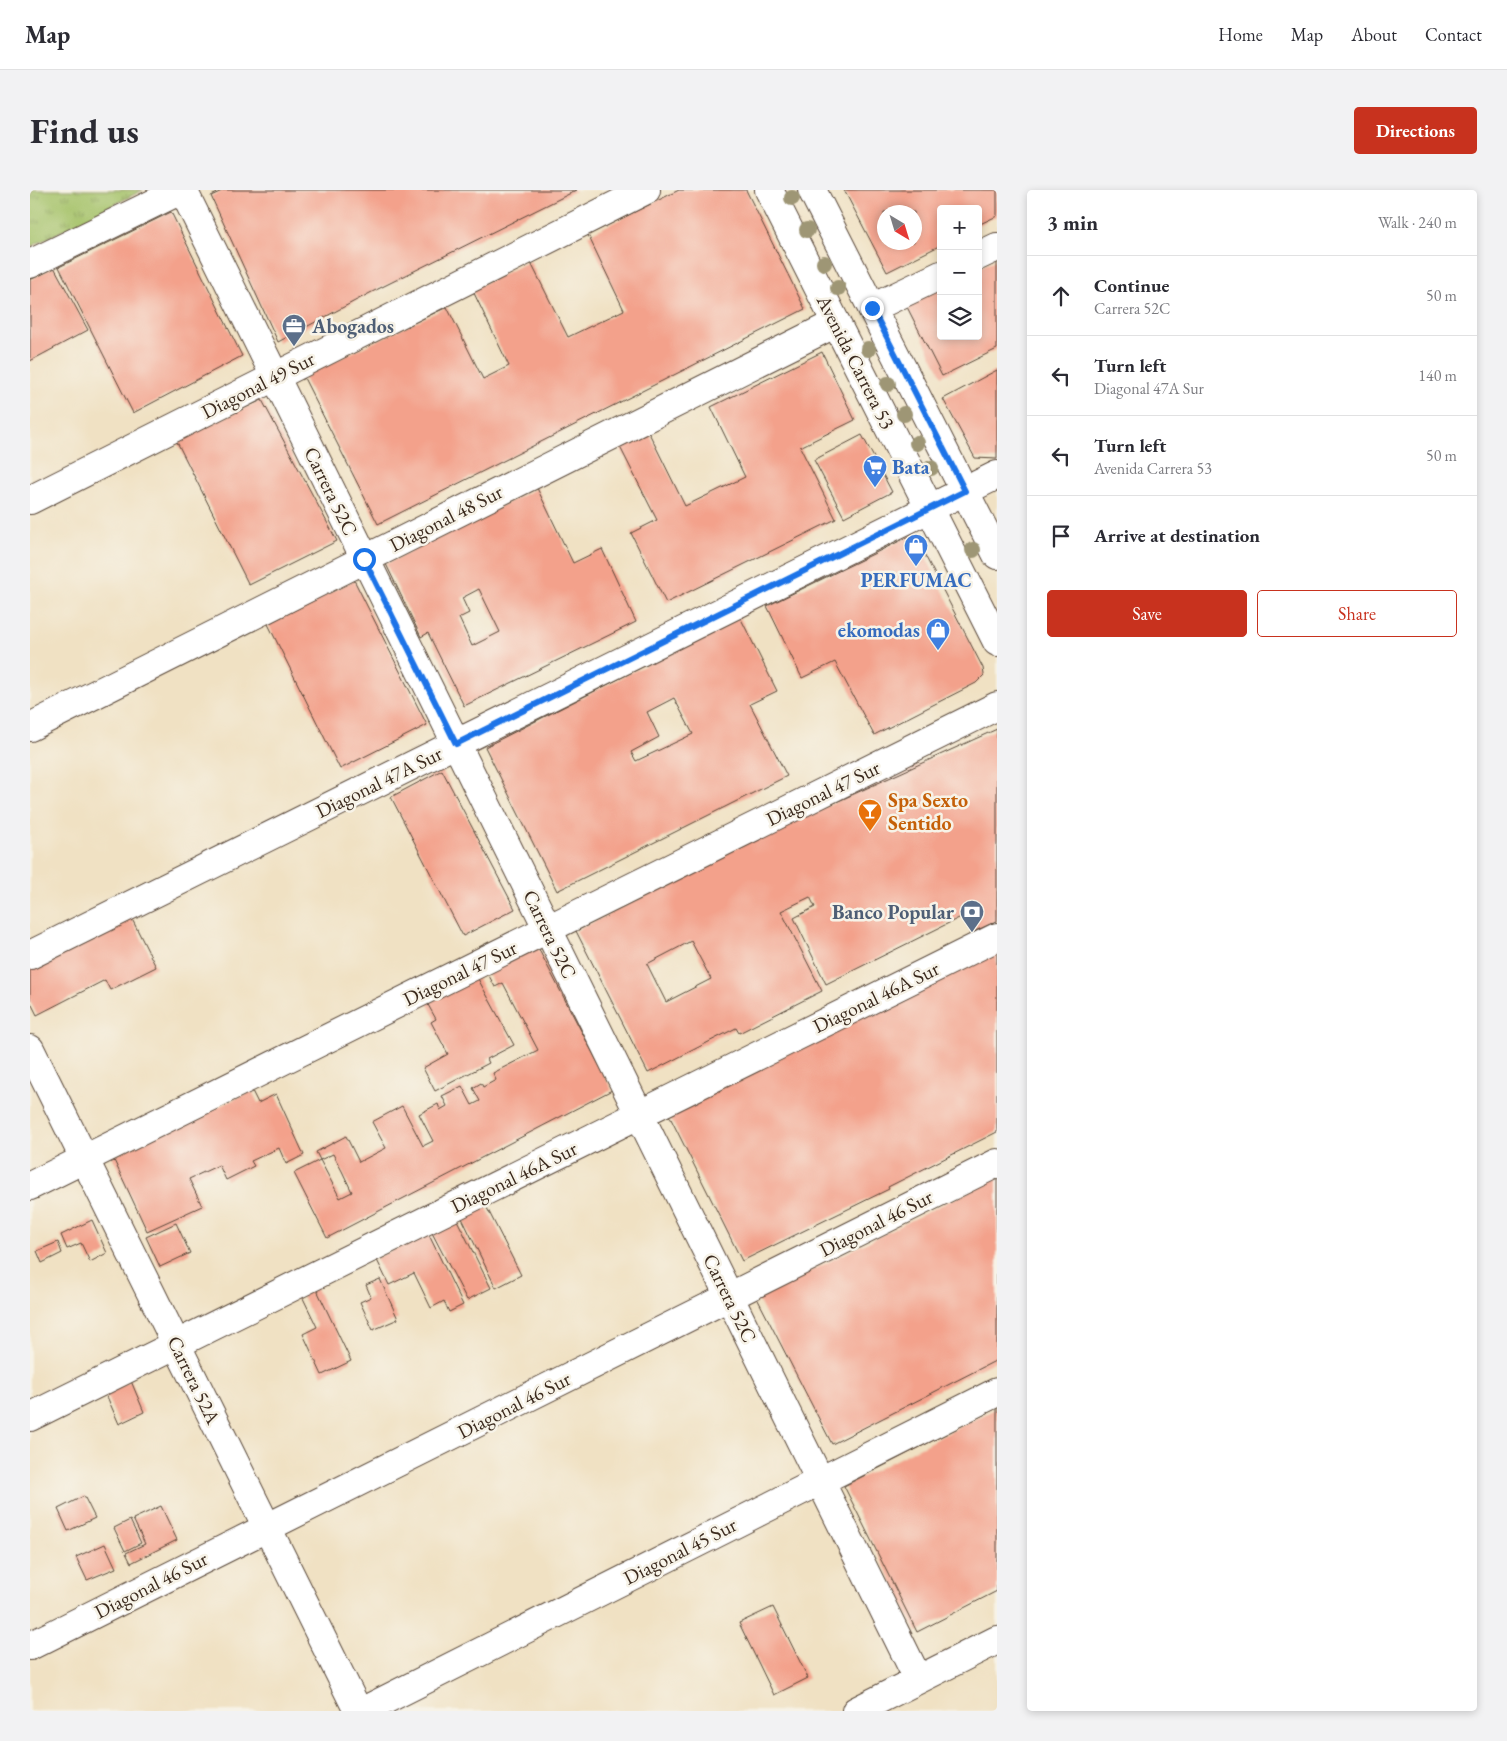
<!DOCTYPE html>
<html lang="en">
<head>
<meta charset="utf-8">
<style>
  body { margin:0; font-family:"EB Garamond",serif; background:#f2f2f3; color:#2b2b33 }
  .controls { position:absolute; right:15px; top:15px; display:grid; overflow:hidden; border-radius:5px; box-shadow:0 2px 8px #0003 }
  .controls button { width:45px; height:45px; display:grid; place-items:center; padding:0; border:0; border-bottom:1px solid #e1e1e2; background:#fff; color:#2b2b33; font:25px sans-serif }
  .compass { position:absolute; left:847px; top:15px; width:45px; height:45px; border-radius:50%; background:#fff; box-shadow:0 2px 8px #0003; rotate:142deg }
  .stop { position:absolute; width:15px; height:15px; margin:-11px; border:4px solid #1a73e8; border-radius:50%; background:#fff }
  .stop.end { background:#1a73e8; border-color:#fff; box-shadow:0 1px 5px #0008 }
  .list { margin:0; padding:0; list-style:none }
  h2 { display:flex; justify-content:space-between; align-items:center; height:65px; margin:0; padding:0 20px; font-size:21px }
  h2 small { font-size:16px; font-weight:400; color:#7c7c81 }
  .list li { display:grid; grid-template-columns:32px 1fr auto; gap:15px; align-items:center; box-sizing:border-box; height:80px; padding:0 20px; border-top:1px solid #e1e1e2 }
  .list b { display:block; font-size:19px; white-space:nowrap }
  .list p { margin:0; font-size:16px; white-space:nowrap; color:#7c7c81 }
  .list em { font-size:16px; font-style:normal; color:#7c7c81 }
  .actions { display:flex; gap:10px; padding:15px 20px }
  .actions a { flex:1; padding:11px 0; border:1px solid #c8321e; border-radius:5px; text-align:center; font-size:18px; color:#c8321e }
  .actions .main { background:#c8321e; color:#fff }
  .icon { flex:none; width:28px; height:28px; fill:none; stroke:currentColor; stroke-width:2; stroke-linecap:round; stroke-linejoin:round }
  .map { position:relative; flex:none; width:967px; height:1521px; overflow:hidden; border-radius:5px }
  header { display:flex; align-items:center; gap:30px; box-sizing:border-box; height:70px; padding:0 25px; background:#fff; border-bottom:1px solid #e1e1e2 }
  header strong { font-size:24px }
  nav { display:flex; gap:28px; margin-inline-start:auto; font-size:18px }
  .intro { display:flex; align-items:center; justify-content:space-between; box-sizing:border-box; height:120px; padding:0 30px }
  h1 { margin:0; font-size:35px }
  .button { padding:12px 22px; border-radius:5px; background:#c8321e; color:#fff; font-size:18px; font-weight:700 }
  main { display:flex; gap:30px; padding:0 30px }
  aside { flex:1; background:#fff; border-radius:5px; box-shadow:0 2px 8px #0003 }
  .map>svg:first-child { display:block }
</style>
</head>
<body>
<header>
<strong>Map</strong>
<nav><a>Home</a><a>Map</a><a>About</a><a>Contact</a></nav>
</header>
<div class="intro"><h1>Find us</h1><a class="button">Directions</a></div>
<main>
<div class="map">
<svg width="967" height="1521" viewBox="0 0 967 1521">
  <defs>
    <pattern id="park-tufts" width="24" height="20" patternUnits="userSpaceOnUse" patternTransform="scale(1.25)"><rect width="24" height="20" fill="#a6c36a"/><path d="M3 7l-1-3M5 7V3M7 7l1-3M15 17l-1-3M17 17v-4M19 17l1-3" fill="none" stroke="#889f57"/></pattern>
  </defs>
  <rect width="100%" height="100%" fill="#f7f3e8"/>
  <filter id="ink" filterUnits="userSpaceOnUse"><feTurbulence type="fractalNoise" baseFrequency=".02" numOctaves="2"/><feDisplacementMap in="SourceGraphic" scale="10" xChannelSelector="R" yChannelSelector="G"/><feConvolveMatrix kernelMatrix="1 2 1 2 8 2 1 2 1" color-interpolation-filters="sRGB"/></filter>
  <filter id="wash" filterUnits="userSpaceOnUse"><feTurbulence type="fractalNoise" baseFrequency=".0096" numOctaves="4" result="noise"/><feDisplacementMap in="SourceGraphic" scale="20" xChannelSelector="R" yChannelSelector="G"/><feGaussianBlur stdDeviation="1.12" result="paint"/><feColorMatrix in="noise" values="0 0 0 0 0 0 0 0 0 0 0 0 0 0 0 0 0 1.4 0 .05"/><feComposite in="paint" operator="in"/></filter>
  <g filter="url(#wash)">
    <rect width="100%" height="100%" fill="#f0e1c3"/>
    <path fill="url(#park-tufts)" stroke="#707644" d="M3 0H113L0 57V7Z"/>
    <g id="blocks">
      <path fill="#f3a18b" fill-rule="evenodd" d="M194 0H547L340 103 248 152 181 6Z
        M649 0H716L775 119 348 334 273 186 417 117 453 189 479 176 442 99 500 71 538 147 594 120 558 45Z
        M814 0H967V26L948 35V19H911V55L857 82ZM854 22H884V52H854Z
        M141 22 212 166 103 223 29 77Z
        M967 69V159L912 186 876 115 911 97V146H948V78Z
        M24 77 58 140 0 171V90Z
        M792 162 825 230 770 257 806 329 636 413 601 343 627 330 590 257 619 243 655 316 715 287 681 217Z
        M967 180V269L945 268 913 209Z
        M232 210 307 351 219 395 146 250Z
        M832 245 862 302 814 327 784 270Z
        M507 298 543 373 572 359 606 432 434 516 398 443 391 447 356 374ZM449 399 470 442 442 456 429 428 439 423 432 408Z
        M884 344 953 478 954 485 946 493 844 545 805 472 772 488 737 416Z
        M324 390 397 535 310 579 238 434Z
        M710 427 747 501 720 514 757 586 527 701 455 557ZM644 508 663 544 606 571 601 562 629 547 617 522Z
        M967 539V731L943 742 935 725 796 794 764 728 785 717 780 707 751 721 792 801 709 843 706 838 618 883 546 741 716 653ZM661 751 681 789 636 812 617 774Z
        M412 580 485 719 433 746 361 607Z
        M101 727 126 777 80 800 75 790 7 825 0 811V777Z
        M507 756 582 900 297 1048 264 983 290 970 310 1008 322 1002 312 981 303 964 290 970 286 962 316 946 329 972 356 958 342 932 372 916 393 956 403 951 389 924 408 914 410 920 417 916 412 906 432 896 442 915 450 911 443 898 451 893 453 897 466 890 463 883 508 860 473 793 465 797 457 782Z
        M967 757V942L858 997 859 999 712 1071 638 923Z
        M447 787 484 855 457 869 459 873 405 901 393 878 418 864 401 832 406 829 397 813Z
        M222 901 228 913 246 904 274 965 256 974 249 958 221 971 224 976 196 990 189 975 159 989 172 1016 117 1041 82 966Z
        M967 987V1170L802 1254 727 1108Z
        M455 1014 491 1085 466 1098 431 1026Z
        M425 1026 461 1098 437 1110 400 1039Z
        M62 1030 77 1063 60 1072 51 1053 37 1059 31 1045Z
        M146 1033 160 1063 130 1077 116 1047Z
        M398 1043 433 1115 419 1122 414 1111 401 1118 384 1083 359 1095 346 1068Z
        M28 1052 32 1063 12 1073 7 1061Z
        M350 1089 368 1129 343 1140 330 1112 341 1107 336 1095Z
        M286 1098 321 1171 292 1185 273 1144 287 1137 271 1104Z
        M101 1191 114 1222 89 1234 75 1202Z
        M967 1218V1401L887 1442 814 1296Z
        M54 1306 65 1328 38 1341 28 1319Z
        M131 1316 147 1350 101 1373 96 1363 115 1354 103 1329Z
        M100 1330 111 1353 95 1361 84 1338Z
        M75 1354 86 1378 57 1390 46 1367Z
        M743 1417 778 1488 744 1505 709 1433Z"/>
    </g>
  </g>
  <g filter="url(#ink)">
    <use href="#blocks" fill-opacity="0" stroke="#564537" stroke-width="1"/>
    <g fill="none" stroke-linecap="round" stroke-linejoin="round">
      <defs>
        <path id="street" d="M948 66 967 57
          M842 118 911 85
          M0 310 616 0
          M0 537 806 133
          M0 765 967 285
          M0 996 967 516
          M0 1227 967 747
          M0 1456 967 973
          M333 1521 967 1202"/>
        <path id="secondary" d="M153 0 888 1489
          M739 0 967 452
          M782 0 967 365
          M0 74 151 0
          M0 859 328 1521"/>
        <path id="highway" d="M826 1521 967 1450"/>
      </defs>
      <use href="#street" stroke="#564537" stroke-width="30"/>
      <use href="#secondary" stroke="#564537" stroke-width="30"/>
      <use href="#highway" stroke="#564537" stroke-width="30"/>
      <use href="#street" stroke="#fff" stroke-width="28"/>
      <use href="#secondary" stroke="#fff" stroke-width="28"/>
      <use href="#highway" stroke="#fff" stroke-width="28"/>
    </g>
    <g fill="#9e9675">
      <circle cx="762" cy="8" r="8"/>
      <circle cx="777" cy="40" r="8"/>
      <circle cx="794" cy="73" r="8"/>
      <circle cx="808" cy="98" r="8"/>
      <circle cx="838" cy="159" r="8"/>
      <circle cx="858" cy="194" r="8"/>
      <circle cx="874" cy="224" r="8"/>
      <circle cx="887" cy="253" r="8"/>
      <circle cx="901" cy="278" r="8"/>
      <circle cx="943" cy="360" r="8"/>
    </g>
  </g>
  <g fill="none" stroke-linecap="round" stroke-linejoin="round" filter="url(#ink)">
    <path stroke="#1a73e8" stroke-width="6" d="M334 369 426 554 935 301 842 118"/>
  </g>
  <defs>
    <symbol id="office-pin" viewBox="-11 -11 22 30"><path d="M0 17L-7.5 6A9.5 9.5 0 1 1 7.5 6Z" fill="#5c6f8a" stroke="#f7f3e8"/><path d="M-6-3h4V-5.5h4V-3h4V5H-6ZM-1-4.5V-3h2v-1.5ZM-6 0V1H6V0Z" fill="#fff"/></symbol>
    <symbol id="supermarket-pin" viewBox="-11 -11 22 30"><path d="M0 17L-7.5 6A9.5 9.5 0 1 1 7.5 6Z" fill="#3f7fe0" stroke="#f7f3e8"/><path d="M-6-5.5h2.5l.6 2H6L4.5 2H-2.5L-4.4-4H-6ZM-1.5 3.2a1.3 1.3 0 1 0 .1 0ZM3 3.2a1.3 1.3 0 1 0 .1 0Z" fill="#fff"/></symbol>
    <symbol id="shop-pin" viewBox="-11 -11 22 30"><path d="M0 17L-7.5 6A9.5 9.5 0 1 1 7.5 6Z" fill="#3f7fe0" stroke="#f7f3e8"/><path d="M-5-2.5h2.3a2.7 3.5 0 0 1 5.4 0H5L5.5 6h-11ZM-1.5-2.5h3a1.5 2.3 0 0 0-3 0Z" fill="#fff"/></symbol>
    <symbol id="bar-pin" viewBox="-11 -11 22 30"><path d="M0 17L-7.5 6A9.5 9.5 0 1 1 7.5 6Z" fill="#e8710a" stroke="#f7f3e8"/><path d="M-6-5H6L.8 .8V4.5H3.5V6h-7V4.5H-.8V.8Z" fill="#fff"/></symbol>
    <symbol id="bank-pin" viewBox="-11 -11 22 30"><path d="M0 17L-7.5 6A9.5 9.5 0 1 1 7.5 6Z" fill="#5c6f8a" stroke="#f7f3e8"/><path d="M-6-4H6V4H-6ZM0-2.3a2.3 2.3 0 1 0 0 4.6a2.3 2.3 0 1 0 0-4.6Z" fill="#fff"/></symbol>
  </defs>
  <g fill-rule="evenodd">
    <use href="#office-pin" x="250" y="122" width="28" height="38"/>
    <use href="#supermarket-pin" x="831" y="263" width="28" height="38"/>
    <use href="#shop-pin" x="872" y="342" width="28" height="38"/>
    <use href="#shop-pin" x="894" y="426" width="28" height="38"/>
    <use href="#bar-pin" x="826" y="607" width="28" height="38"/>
    <use href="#bank-pin" x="928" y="708" width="28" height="38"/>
  </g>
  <g text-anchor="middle" stroke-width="5" stroke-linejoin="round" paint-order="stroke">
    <g font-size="20" font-weight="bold" fill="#4e5e75" stroke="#f7f3e8" text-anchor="start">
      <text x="282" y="143">Abogados</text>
      <text x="924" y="729" text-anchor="end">Banco Popular</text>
    </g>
    <g font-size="20" fill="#3b2a1e" stroke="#f7f3e8">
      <text transform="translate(826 172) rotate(63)" y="7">Avenida Carrera 53</text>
      <text transform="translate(228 195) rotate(-27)" y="7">Diagonal 49 Sur</text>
      <text transform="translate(301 301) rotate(64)" y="7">Carrera 52C</text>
      <text transform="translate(416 328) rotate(-27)" y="7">Diagonal 48 Sur</text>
      <text transform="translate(349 592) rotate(-26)" y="7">Diagonal 47A Sur</text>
      <text transform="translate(793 603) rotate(-26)" y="7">Diagonal 47 Sur</text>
      <text transform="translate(520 744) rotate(64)" y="7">Carrera 52C</text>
      <text transform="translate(430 783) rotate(-26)" y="7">Diagonal 47 Sur</text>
      <text transform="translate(846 807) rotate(-26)" y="7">Diagonal 46A Sur</text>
      <text transform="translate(484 987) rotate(-26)" y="7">Diagonal 46A Sur</text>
      <text transform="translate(846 1033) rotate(-27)" y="7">Diagonal 46 Sur</text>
      <text transform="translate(700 1108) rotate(64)" y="7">Carrera 52C</text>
      <text transform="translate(164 1190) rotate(64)" y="7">Carrera 52A</text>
      <text transform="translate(484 1215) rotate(-27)" y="7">Diagonal 46 Sur</text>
      <text transform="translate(650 1361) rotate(-27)" y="7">Diagonal 45 Sur</text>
      <text transform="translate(121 1395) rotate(-27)" y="7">Diagonal 46 Sur</text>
    </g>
    <g font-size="20" font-weight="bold" fill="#366cbe" stroke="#f7f3e8" text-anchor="start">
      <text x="862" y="284">Bata</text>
      <text x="886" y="397" text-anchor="middle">PERFUMAC</text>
      <text x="890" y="447" text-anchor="end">ekomodas</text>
    </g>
    <g font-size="20" font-weight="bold" fill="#c56008" stroke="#f7f3e8" text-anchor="start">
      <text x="858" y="617">Spa Sexto<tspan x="858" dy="23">Sentido</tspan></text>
    </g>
  </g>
</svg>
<div class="controls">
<button>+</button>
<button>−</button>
<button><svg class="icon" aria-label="layers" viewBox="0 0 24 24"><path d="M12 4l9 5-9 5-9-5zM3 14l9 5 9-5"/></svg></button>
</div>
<svg class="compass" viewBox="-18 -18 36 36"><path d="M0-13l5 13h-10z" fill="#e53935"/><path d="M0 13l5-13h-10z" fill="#7c7c81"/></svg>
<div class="stop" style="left:334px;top:369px"></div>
<div class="stop end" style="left:842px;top:118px"></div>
</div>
<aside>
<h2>3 min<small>Walk · 240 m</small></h2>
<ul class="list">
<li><svg class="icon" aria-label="ahead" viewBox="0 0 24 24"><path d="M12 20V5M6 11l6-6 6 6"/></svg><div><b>Continue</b><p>Carrera 52C</p></div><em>50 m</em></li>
<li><svg class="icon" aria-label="left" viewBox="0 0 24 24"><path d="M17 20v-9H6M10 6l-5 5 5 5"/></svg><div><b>Turn left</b><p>Diagonal 47A Sur</p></div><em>140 m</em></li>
<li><svg class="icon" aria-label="left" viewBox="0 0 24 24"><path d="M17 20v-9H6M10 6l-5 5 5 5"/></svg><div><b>Turn left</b><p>Avenida Carrera 53</p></div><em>50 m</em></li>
<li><svg class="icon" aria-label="arrive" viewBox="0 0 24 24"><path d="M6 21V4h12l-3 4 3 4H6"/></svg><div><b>Arrive at destination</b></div></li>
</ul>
<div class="actions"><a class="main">Save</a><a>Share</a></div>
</aside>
</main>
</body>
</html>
